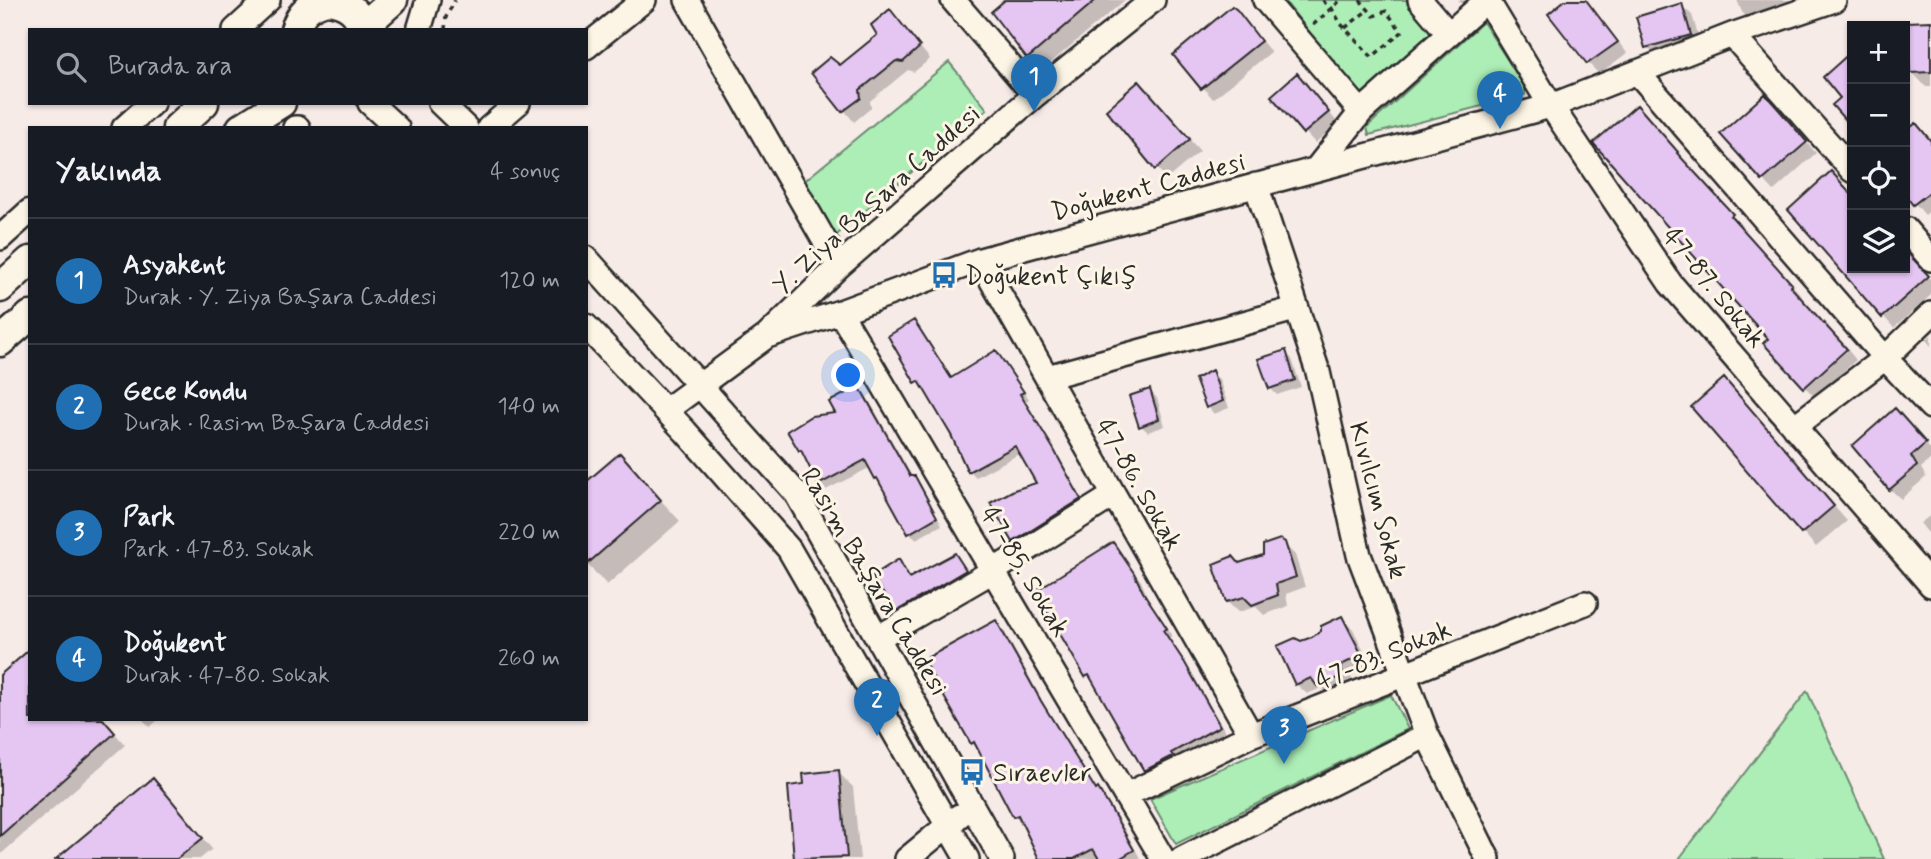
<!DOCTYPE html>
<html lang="tr">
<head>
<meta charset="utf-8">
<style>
  body { margin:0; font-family:Mynerve,sans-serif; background:#242831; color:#f1f3f6 }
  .controls { position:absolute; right:21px; top:21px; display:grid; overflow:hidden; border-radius:0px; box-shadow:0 2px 5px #0004 }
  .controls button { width:63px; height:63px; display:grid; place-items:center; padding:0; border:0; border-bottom:2px solid #363941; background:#171b24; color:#f1f3f6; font:35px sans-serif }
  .you { position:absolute; left:849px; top:376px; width:24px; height:24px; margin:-18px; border:5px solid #fff; border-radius:50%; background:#1a73e8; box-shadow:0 0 0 10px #1a73e833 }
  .badge { display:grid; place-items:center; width:46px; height:46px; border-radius:50%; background:#1f6fb2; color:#fff; font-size:23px; font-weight:700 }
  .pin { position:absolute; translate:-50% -58px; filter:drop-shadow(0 2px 4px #0008) }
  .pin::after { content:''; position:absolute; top:37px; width:24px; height:21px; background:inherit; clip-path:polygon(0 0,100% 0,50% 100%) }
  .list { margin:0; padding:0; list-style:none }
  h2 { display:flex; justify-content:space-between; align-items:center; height:91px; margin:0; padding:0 28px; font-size:30px }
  h2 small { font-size:23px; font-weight:400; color:#9ea1a6 }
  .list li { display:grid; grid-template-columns:46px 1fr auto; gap:21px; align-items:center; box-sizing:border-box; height:126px; padding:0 28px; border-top:2px solid #363941 }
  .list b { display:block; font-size:26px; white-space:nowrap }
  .list p { margin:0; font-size:23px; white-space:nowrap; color:#9ea1a6 }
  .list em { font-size:23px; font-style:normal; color:#9ea1a6 }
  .icon { flex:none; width:38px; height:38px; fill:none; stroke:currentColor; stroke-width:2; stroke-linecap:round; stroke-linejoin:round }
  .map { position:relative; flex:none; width:1931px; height:859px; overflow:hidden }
  .search { position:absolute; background:#171b24; box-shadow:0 2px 5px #0004; left:28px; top:28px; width:560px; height:77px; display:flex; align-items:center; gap:18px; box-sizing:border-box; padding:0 24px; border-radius:0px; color:#9ea1a6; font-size:26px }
  .panel { position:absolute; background:#171b24; box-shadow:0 2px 5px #0004; left:28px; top:126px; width:560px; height:595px; border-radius:0px }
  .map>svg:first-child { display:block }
</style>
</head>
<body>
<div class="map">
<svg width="1931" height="859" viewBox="0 0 1931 859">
  <rect width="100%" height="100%" fill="#f7ebe8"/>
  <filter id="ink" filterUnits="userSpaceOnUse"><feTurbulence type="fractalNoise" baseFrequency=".0143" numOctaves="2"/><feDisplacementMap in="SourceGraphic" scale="14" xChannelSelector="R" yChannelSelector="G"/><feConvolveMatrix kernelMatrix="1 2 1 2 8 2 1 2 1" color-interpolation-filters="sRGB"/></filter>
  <g filter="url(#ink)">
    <path fill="#adeeb7" stroke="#6c8c71" stroke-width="2" d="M1284 0H1408L1437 35 1361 97Z
      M1483 22 1525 87V95L1369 135 1367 127Z
      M949 62 987 109 833 238 803 182Z
      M1807 691 1884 859H1679Z
      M1391 695 1408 729 1176 844 1150 799Z"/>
    <path fill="#0003" d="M1007 0H1125L1041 71 1028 58Z
      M1458 0H1488L1472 15Z
      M1568 0H1586L1627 53 1599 74 1588 63Z
      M1737 0H1796L1795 10 1752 23 1742 12Z
      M1681 5 1692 15 1701 45 1658 58 1647 47 1638 18Z
      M890 11 930 59 914 72 908 70 870 101 871 108 854 122 814 73 840 67 879 36Z
      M1236 11 1271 52 1213 99 1176 55Z
      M1931 23V87H1926L1912 72Z
      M1307 86 1338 123 1315 143 1305 132Z
      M1149 94 1200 151 1167 179 1157 168Z
      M1775 107 1816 153 1774 191 1722 134Z
      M1647 118 1687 164 1686 165 1742 226 1740 228 1802 296 1770 339Z
      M1916 125 1931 141V210L1925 215 1905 192V135Z
      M1831 174 1852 196V268H1905V252L1931 280V295L1894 328 1844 273Z
      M914 323 921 329 953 379 996 352 1003 359 1029 399 1025 402 1059 457 1086 507 1021 548 1014 541 1038 484 1021 453 976 477 969 470 924 388 917 382Z
      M1931 335V346L1926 340Z
      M1848 350 1856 360 1815 397 1806 388Z
      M1285 352 1292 359 1301 387 1277 395 1270 388Z
      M1212 373 1219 379 1229 408 1214 414 1208 407Z
      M1724 380 1847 521 1816 547 1693 407Z
      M859 388 866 395 913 478 921 485 942 525 916 539 909 533 871 467 826 490 819 483 800 450Z
      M1150 391 1157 398 1165 426 1148 432 1141 426Z
      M1905 421 1931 450V459L1921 468 1926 477 1901 499 1890 489Z
      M620 456 680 521 607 585 586 563Z
      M1931 515V537L1920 523Z
      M1284 544 1295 555 1305 587 1286 594 1288 606 1264 615 1256 607 1238 612 1227 602 1240 565 1264 557Z
      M1113 545 1141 581 1149 601 1172 636 1169 638 1191 672 1226 733 1177 760 1152 777 1145 770 1095 682 1087 676Z
      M955 555 972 578 903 618 896 611 899 561 912 579Z
      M1342 618 1353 629 1371 666 1351 676 1353 685 1330 696 1322 688 1307 694 1296 684 1300 643 1323 632Z
      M995 622 1003 629 1048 711 1097 791 1105 798 1119 820 1140 858 1139 859H1040L980 751 972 743Z
      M0 677 30 719H103L125 745 0 855Z
      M142 719H159L150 727Z
      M838 772 853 787 860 859H796L789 787 806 786Z
      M163 791 212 849 200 859H71Z"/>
    <path fill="#e5c5f2" stroke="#2b2b2b" stroke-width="2" d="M1005 0H1096L1027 59 991 12Z
      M1565 0H1586L1618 42 1587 64 1548 14Z
      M1682 3 1691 35 1645 48 1636 17Z
      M1232 6 1237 10 1261 41 1201 89 1173 55Z
      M890 9 920 47 903 62 896 61 860 90 861 98 842 112 811 73 830 57 840 65 877 35 871 25Z
      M1931 21V72L1910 73 1907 22Z
      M1852 51V128L1832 105 1840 98 1823 77Z
      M1297 73 1329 112 1303 134 1271 96Z
      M1139 81 1190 139 1155 170 1106 110Z
      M1765 94 1807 142 1762 181 1720 134Z
      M1637 105 1678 152 1677 153 1733 214 1731 216 1792 284 1790 286 1847 349 1804 388 1763 343 1768 339 1593 143Z
      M1916 123 1931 141V191L1913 205 1905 195V132Z
      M1831 171 1852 195V268H1905V250L1929 276 1882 318 1788 210Z
      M914 320 951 378 996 350 1024 392 1020 394 1053 448 1081 499 1013 542 990 503 1014 490 1036 483 1015 446 968 472 951 435 919 381 915 383 888 336Z
      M1286 350 1295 380 1269 389 1258 359Z
      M1212 370 1223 401 1206 408 1195 379Z
      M1724 378 1834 506 1801 534 1691 407Z
      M859 386 910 476H915L937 517 908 534 877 478 875 479 865 460 818 485 801 450 799 451 787 431 811 416 835 413 829 402Z
      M1150 389 1159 419 1139 427 1129 396Z
      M1895 408 1926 443 1911 456 1917 466 1889 490 1852 446Z
      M620 453 661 500 586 565V482Z
      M1280 539 1285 542 1296 577 1276 584 1278 595 1252 605 1244 597 1226 602 1213 564 1233 556 1239 563 1263 555V545Z
      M1113 542 1134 573 1143 592 1167 628 1163 630 1185 663 1220 726 1171 753 1173 756 1144 771 1089 675 1085 677 1035 591Z
      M955 553 966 570 895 612 872 576 899 559 909 578Z
      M1342 616 1362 655 1341 665 1343 675 1338 678 1317 686 1311 678 1295 685 1277 646 1295 638 1301 641 1312 637 1321 631V626Z
      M996 620 1041 701 1096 790 1098 788 1112 811 1134 850 1119 859H1099L1093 849 1074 859H1039L1018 815 1013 817 974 742 971 744 923 660Z
      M30 649V719H103L115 733 0 836V675Z
      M839 770 847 857 794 859 788 786 804 784 803 774Z
      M153 778 203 838 177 859H56Z"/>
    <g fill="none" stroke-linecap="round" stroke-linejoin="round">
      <defs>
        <path id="minor" d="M687 0 839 266
          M953 0 1035 95
          M1265 0 1361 112
          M1420 0 1448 33
          M1487 0 1551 106 1670 283 1931 585
          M235 30 268 0
          M419 30 428 0
          M1732 35 1852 170
          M586 47 644 0
          M1637 72 1885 358 1931 407
          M370 103 397 128
          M440 103 466 128
          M124 128 152 103
          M295 128H298
          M489 128 518 103
          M1317 168 1361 112 1487 0
          M1256 185 1318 372 1359 555 1427 735 1488 859
          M1905 229 1931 259
          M0 238 30 211
          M586 258 796 493 1002 859
          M980 260 1251 735
          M840 312 1163 859
          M586 326 685 431 789 549 967 859
          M767 336 840 312 980 260 1551 106 1732 35 1834 0
          M1047 377 1295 309
          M666 410 767 336 839 266 1035 95 1153 0
          M1794 427 1885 358 1931 314
          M879 637 993 571 1114 495
          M1126 795 1251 735 1585 603
          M907 859 959 816
          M1182 859 1427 735"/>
        <path id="major" d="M328 0C346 2 359 11 363 30
          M363 27 393 0
          M295 30C300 13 309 4 327 0
          M177 128 204 103
          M241 128 281 103
          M0 288 30 261
          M0 342 30 316"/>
      </defs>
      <use href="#minor" stroke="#2b2b2b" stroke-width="28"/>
      <use href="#major" stroke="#2b2b2b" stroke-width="33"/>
      <path stroke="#2b2b2b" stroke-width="3.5" stroke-dasharray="5 5" stroke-linecap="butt" d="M1323 0 1329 9
        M1331 7 1341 24 1372 57 1402 32 1386 11 1374 16 1360 0
        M1313 25 1341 0
        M1345 28 1368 10
        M445 30 446 17 455 0"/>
      <use href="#minor" stroke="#fcf5e5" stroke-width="23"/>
      <use href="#major" stroke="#fcf5e5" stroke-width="28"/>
    </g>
  </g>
  <defs>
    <symbol id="bus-bare" viewBox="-9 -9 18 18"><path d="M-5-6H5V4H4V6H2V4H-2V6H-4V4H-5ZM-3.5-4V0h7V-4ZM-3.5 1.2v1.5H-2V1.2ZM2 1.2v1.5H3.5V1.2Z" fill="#1f6fb2" stroke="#fcf5e5" stroke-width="2.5" paint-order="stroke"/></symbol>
  </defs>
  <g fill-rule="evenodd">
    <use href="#bus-bare" x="925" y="256" width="38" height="38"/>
    <use href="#bus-bare" x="953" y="753" width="38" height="38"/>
  </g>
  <g text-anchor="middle" stroke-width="6" stroke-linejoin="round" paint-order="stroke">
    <g font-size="26" fill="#2b2b2b" stroke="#fcf5e5">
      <text transform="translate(1148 186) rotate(-15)" y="9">Doğukent Caddesi</text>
      <text transform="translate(876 199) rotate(-42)" y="9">Y. Ziya Başara Caddesi</text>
      <text transform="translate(1715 287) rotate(51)" y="9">47-87. Sokak</text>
      <text transform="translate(1140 484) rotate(60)" y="9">47-86. Sokak</text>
      <text transform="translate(1379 500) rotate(75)" y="9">Kıvılcım Sokak</text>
      <text transform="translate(1026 571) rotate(59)" y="9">47-85. Sokak</text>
      <text transform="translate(875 581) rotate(59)" y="9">Rasim Başara Caddesi</text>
      <text transform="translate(1383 654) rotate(-22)" y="9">47-83. Sokak</text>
    </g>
    <g font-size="26" fill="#2b2b2b" stroke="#fcf5e5" text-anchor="start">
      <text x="965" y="284">Doğukent Çıkış</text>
      <text x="993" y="781">Sıraevler</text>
    </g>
  </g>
</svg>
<div class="controls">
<button>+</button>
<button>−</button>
<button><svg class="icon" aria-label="locate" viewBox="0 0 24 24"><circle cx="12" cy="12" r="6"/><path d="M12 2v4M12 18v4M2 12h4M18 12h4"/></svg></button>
<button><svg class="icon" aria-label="layers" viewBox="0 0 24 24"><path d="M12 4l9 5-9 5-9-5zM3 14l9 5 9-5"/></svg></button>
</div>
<div class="you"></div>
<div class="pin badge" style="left:1034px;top:112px">1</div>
<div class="pin badge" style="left:877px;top:736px">2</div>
<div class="pin badge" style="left:1284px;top:764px">3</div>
<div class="pin badge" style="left:1500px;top:129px">4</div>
<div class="search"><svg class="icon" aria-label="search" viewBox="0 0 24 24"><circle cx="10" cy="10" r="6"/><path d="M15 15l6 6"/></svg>Burada ara</div>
<section class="panel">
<h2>Yakında<small>4 sonuç</small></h2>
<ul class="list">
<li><span class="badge">1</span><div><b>Asyakent</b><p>Durak · Y. Ziya Başara Caddesi</p></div><em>120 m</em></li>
<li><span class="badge">2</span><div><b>Gece Kondu</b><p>Durak · Rasim Başara Caddesi</p></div><em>140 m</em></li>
<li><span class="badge">3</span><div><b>Park</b><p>Park · 47-83. Sokak</p></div><em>220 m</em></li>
<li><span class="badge">4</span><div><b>Doğukent</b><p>Durak · 47-80. Sokak</p></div><em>260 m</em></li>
</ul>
</section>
</div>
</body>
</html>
